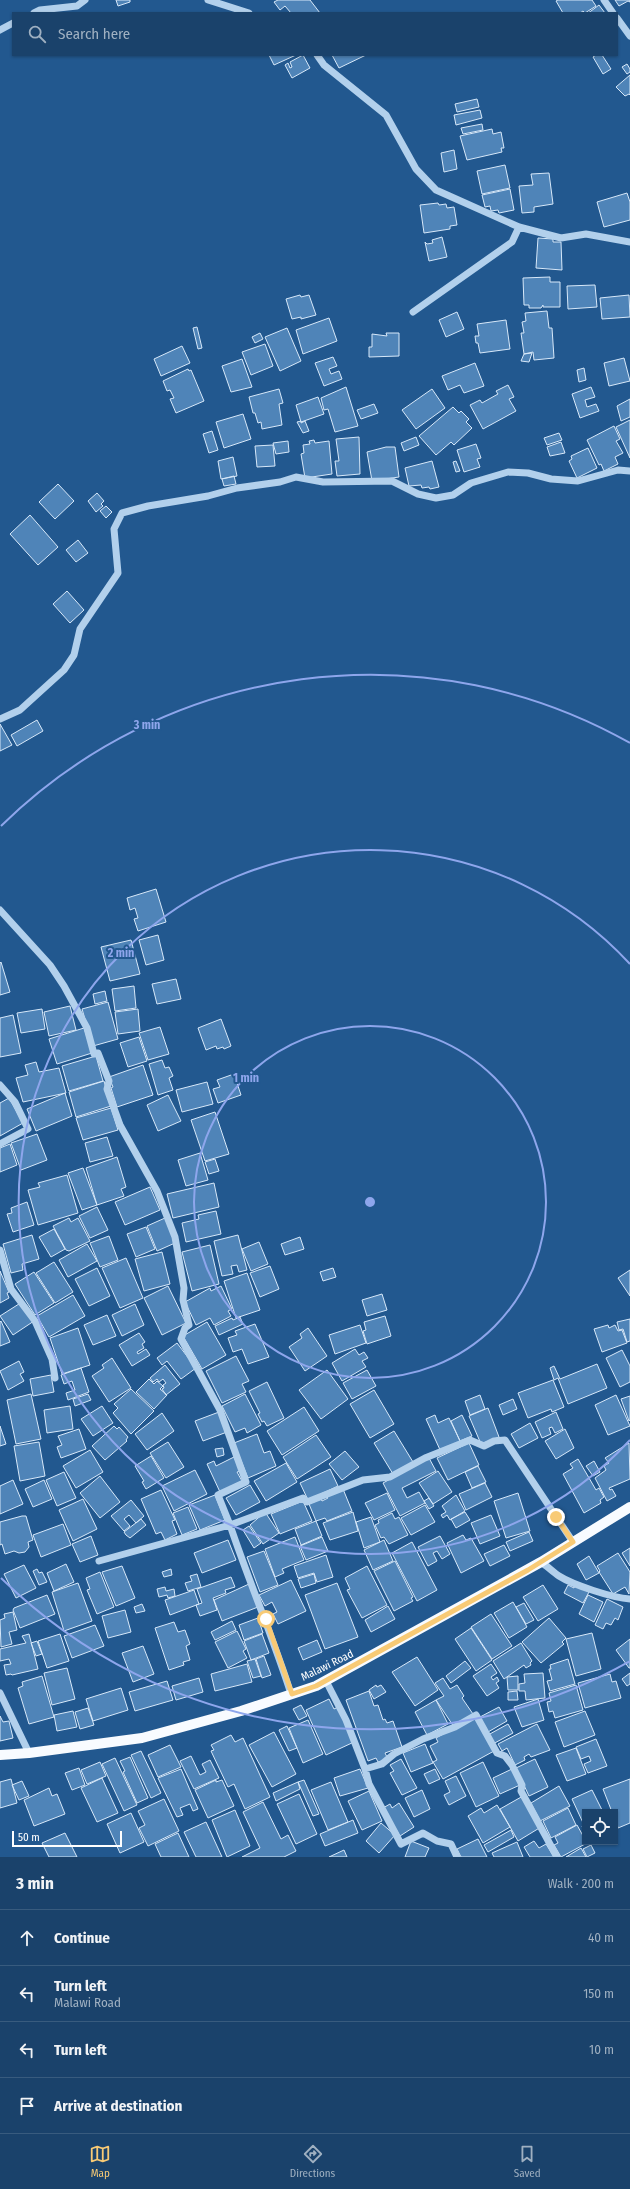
<!DOCTYPE html>
<html lang="en">
<head>
<meta charset="utf-8">
<style>
  body { margin:0; font-family:"Fira Sans Condensed",sans-serif; background:#234971; color:#f1f3f6 }
  .controls { position:absolute; right:12px; bottom:12px; display:grid; overflow:hidden; border-radius:0px; box-shadow:0 1px 3px #0004 }
  .controls button { width:36px; height:36px; display:grid; place-items:center; padding:0; border:0; border-bottom:1px solid #385b7e; background:#1a426b; color:#f1f3f6; font:20px sans-serif }
  .scale { position:absolute; left:12px; bottom:10px; width:110px; box-sizing:border-box; padding-left:4px; border:2px solid #fff; border-top:0; font-size:11px; line-height:14px; white-space:nowrap; color:#fff; -webkit-text-stroke:3px #22588f; paint-order:stroke }
  .stop { position:absolute; width:12px; height:12px; margin:-9px; border:3px solid #f8ca75; border-radius:50%; background:#fff }
  .stop.end { background:#f8ca75; border-color:#fff; box-shadow:0 1px 4px #0008 }
  .list { margin:0; padding:0; list-style:none }
  h2 { display:flex; justify-content:space-between; align-items:center; height:52px; margin:0; padding:0 16px; font-size:17px }
  h2 small { font-size:13px; font-weight:400; color:#9fb0c1 }
  .list li { display:grid; grid-template-columns:26px 1fr auto; gap:12px; align-items:center; box-sizing:border-box; height:56px; padding:0 16px; border-top:1px solid #385b7e }
  .list b { display:block; font-size:15px; white-space:nowrap }
  .list p { margin:0; font-size:13px; white-space:nowrap; color:#9fb0c1 }
  .list em { font-size:13px; font-style:normal; color:#9fb0c1 }
  .icon { flex:none; width:22px; height:22px; fill:none; stroke:currentColor; stroke-width:2; stroke-linecap:round; stroke-linejoin:round }
  .map { position:relative; flex:none; width:630px; height:1857px; overflow:hidden }
  .search { position:absolute; background:#1a426b; box-shadow:0 1px 3px #0004; left:12px; right:12px; top:12px; height:44px; display:flex; align-items:center; gap:10px; box-sizing:border-box; padding:0 14px; border-radius:0px; color:#9fb0c1; font-size:15px }
  .sheet { height:276px; background:#1a426b }
  nav { display:flex; justify-content:space-around; align-items:center; box-sizing:border-box; height:56px; border-top:1px solid #385b7e; background:#1a426b; font-size:11px; color:#9fb0c1 }
  nav a { display:grid; justify-items:center; gap:2px }
  nav .on { color:#f8ca75 }
  .map>svg:first-child { display:block }
</style>
</head>
<body>
<div class="map">
<svg width="630" height="1857" viewBox="0 0 630 1857">
  <rect width="100%" height="100%" fill="#22588f"/>
  <path fill="#4f84b8" stroke="#d7e8f9" d="M116 0H130V2L118 6Z
    M278 0H310L320 13H291L285 6 280 10 274 2Z
    M558 0H592L596 6 585 13 583 11 580 13H563L556 1Z
    M615 0H630V2L628 1 619 6Z
    M599 5 605 13H588L591 11Z
    M269 55H296L274 65Z
    M303 55 310 68 292 78 285 65 288 63 290 68 292 67 290 62Z
    M332 55H366L339 68Z
    M596 55H602L611 69 603 74 593 57Z
    M627 64 630 69V72L627 74 622 67Z
    M630 75V95L629 94 625 96 616 87Z
    M477 99 479 107 457 112 455 104Z
    M480 110 482 118 456 125 454 115Z
    M482 124 483 130 463 134 461 128Z
    M492 129 493 134 501 132 504 148H501L502 152 467 160 460 136Z
    M454 150 457 169 444 172 441 153Z
    M505 165 510 188 482 194 477 171Z
    M549 173 553 204 534 207V212L522 213 519 186 533 185 531 174Z
    M510 189 514 210 499 213 498 210 491 211 490 206 485 207 482 195Z
    M627 193 630 202V220L604 227 597 202Z
    M438 203 439 205 446 204 447 208 454 207 457 225 450 226V229L424 233 420 205Z
    M442 237 447 257 429 261 425 242 427 244 433 243 432 240Z
    M538 238 553 239V242H561L562 270 536 268Z
    M550 277V282H560V307H543V305L541 308H529V305H524L523 278Z
    M595 285 597 307 568 309 567 286Z
    M300 295 301 297 309 295 316 315 301 319V317L292 319 286 299Z
    M629 295 630 317 602 319 600 298Z
    M547 311 549 328H552L554 358 534 360 533 352 524 354 521 333H524L522 322 526 321 525 313Z
    M457 312 464 329 446 337 439 320Z
    M329 318 337 341 303 354 296 330Z
    M506 320 510 349 480 353 478 343H476L475 336H479L477 324Z
    M197 327 202 348 198 349 193 328Z
    M287 328 301 361 280 371 265 337Z
    M260 333 263 339 255 343 252 337Z
    M386 333H399V356L369 357V347H372V334L387 336Z
    M265 344 273 366 251 375 242 352Z
    M182 346 190 363 161 376 154 359Z
    M532 353 529 362 521 361 524 354Z
    M333 357 337 366 329 369 331 374 339 371 342 379 324 386 315 363Z
    M624 358 630 381 609 386 604 363Z
    M242 359 252 387 231 392 222 366Z
    M475 363 484 386 464 393 460 385 448 390 442 376Z
    M584 368 586 380 579 382 577 370Z
    M188 369 189 371 191 370 204 401 176 413 170 399 174 398 170 390 167 391 163 381Z
    M508 385 514 397 509 399 516 411 483 429 470 405 480 400 482 403 498 394 496 391Z
    M346 387 358 426 335 432 328 409 324 410 321 398Z
    M591 387 595 397 585 400 587 407 596 404 599 411 580 418 572 394Z
    M279 389 283 403 279 404 282 425 262 429 261 422 258 423 255 413H253L249 397Z
    M432 389 445 408 416 429 402 410Z
    M318 397 324 414 301 422 296 405Z
    M630 399V417L621 421 617 406Z
    M374 404 378 413 361 419 357 410Z
    M453 407 459 413 461 411 469 419 466 422 472 428 454 445 451 442 436 455 419 436Z
    M243 414 251 439 224 448 216 422Z
    M630 420V458L616 427Z
    M301 421V423L305 421 309 431 303 433 297 422Z
    M614 426 620 439 616 441 623 453 615 457 618 464 604 471 601 464 599 465 587 440Z
    M212 431 218 450 209 453 203 434Z
    M559 433 562 440 547 445 544 438Z
    M359 437 360 474 337 476 335 461H339L336 439Z
    M416 437 419 445 404 451 401 443Z
    M314 440 315 443 329 441 332 474 305 478 301 454 304 453 303 445 310 444 309 441Z
    M288 441 289 452 276 454 273 443Z
    M561 442 565 453 550 456 547 447Z
    M476 444 481 458 477 459 480 467 464 472 457 450Z
    M273 445 275 466 257 467 255 446Z
    M386 447H395L399 477 372 481 367 452Z
    M588 448 597 468 577 478 569 461 572 459 571 456Z
    M233 457 237 476 221 479 218 461Z
    M432 461 439 487 430 489 429 487 422 488 421 485 409 486 405 468Z
    M456 461 460 471 456 472 453 462Z
    M234 476 236 484 224 486 222 479Z
    M58 484 74 501 55 519 39 502Z
    M97 493 104 501 101 504 103 506 96 512 88 501Z
    M106 506 112 512 106 518 100 511Z
    M30 515 58 547 38 565 10 534Z
    M78 540 88 553 76 562 66 550Z
    M67 591 84 610 70 623 53 604Z
    M37 720 43 731 17 746 11 735Z
    M0 724 12 745 0 751Z
    M156 889 166 922 138 931 134 919 138 918 135 908 130 910 127 898Z
    M158 935 164 960 146 965 139 940Z
    M131 940 140 974 110 981 101 947Z
    M1 962 10 992 0 995V963Z
    M176 979 181 999 157 1004 152 984Z
    M134 986 136 1008 115 1011 112 989Z
    M105 991 107 1001 95 1004 93 994Z
    M108 1002 118 1039 93 1046 82 1009Z
    M70 1006 76 1030 49 1036 44 1012Z
    M42 1009 45 1029 21 1033 17 1013Z
    M138 1009 140 1031 118 1034 115 1012Z
    M13 1015 21 1053 0 1057V1018Z
    M221 1019 231 1046 224 1049 223 1047 217 1049 216 1046 206 1050 198 1028Z
    M160 1027 169 1054 148 1060 139 1033Z
    M84 1028 92 1053 57 1064 49 1039Z
    M139 1037 147 1061 128 1067 120 1043Z
    M96 1056 103 1081 69 1091 62 1066Z
    M162 1060 165 1068 169 1067 173 1076 169 1078 173 1090 158 1095 149 1064Z
    M36 1062 39 1072 59 1068 66 1093 23 1102 16 1078 28 1075 25 1065Z
    M143 1065 153 1095 117 1107 111 1088 113 1087 109 1077Z
    M234 1074 241 1095 218 1103 213 1089 220 1087 217 1080Z
    M104 1081 111 1106 76 1117 69 1092Z
    M207 1082 213 1104 182 1112 176 1090Z
    M65 1093 72 1116 36 1131 27 1109Z
    M168 1095 181 1121 158 1131 147 1105Z
    M9 1098 23 1123 0 1136V1103Z
    M111 1108 118 1130 83 1140 76 1118Z
    M215 1112 229 1154 205 1161 191 1120Z
    M37 1134 47 1160 21 1170 11 1143Z
    M107 1137 113 1156 90 1162 85 1143Z
    M10 1144 17 1165 0 1172V1148Z
    M200 1153 208 1180 186 1186 178 1160Z
    M117 1157 126 1187 121 1189 124 1196 97 1205 86 1168Z
    M215 1159 219 1171 209 1174 205 1162Z
    M83 1168 97 1205 82 1210 68 1173Z
    M67 1175 78 1213 38 1225 28 1190 40 1187 38 1183Z
    M214 1183 219 1207 173 1218 167 1194Z
    M150 1187 160 1210 125 1225 115 1202Z
    M27 1202 34 1225 13 1232 7 1214 12 1213 11 1208Z
    M97 1207 108 1230 90 1238 79 1216Z
    M216 1211 221 1234 186 1242 182 1223 199 1219 198 1215Z
    M69 1218 71 1222 78 1218 90 1241 69 1251 66 1250 53 1226Z
    M165 1218 175 1243 157 1251 147 1226Z
    M146 1227 155 1249 136 1257 127 1234Z
    M54 1229 65 1249 51 1257 39 1237Z
    M32 1235 39 1259 22 1264 23 1270 11 1273 3 1244Z
    M238 1235 247 1270 239 1272 237 1265 231 1266 233 1274 222 1276 214 1241Z
    M109 1236 118 1260 100 1267 90 1243Z
    M300 1237 304 1249 285 1255 281 1244Z
    M259 1242 268 1264 251 1271 242 1249Z
    M87 1244 97 1261 68 1277 59 1260Z
    M210 1245 219 1284 192 1291 182 1252Z
    M162 1252 170 1284 144 1291 135 1259Z
    M126 1258 143 1298 120 1308 102 1268Z
    M54 1262 73 1292 55 1303 36 1273Z
    M270 1266 279 1289 260 1297 250 1273Z
    M97 1268 110 1296 89 1306 75 1279Z
    M333 1268 336 1277 323 1281 320 1272Z
    M630 1270V1296L618 1278Z
    M0 1271 9 1292 7 1293 9 1298 0 1303Z
    M34 1272 54 1303 35 1315 15 1284Z
    M247 1273 260 1310 236 1318 224 1281Z
    M168 1286 186 1323 162 1335 144 1298Z
    M221 1286 232 1309 228 1311 231 1316 214 1325 210 1318 196 1325 185 1302 210 1288 211 1291Z
    M382 1294 387 1310 367 1316 362 1300Z
    M73 1295 85 1316 49 1337 37 1316Z
    M22 1302 34 1321 13 1335 0 1316Z
    M135 1304 144 1325 122 1336 112 1315Z
    M107 1315 116 1336 93 1345 84 1325Z
    M385 1316 391 1336 367 1344 363 1331 366 1330 364 1322Z
    M240 1317 243 1324 219 1335 215 1326 232 1318 233 1320Z
    M630 1319V1341L627 1342 623 1329 619 1330 617 1322Z
    M1 1321 10 1342 0 1346V1322Z
    M207 1322 226 1355 202 1369 183 1336Z
    M255 1324 269 1357 248 1364 242 1349 233 1352 228 1338 237 1335 235 1331Z
    M360 1325 366 1343 335 1354 329 1335Z
    M608 1325 609 1328 615 1325 618 1331 622 1330 627 1343 602 1352 594 1329Z
    M78 1328 90 1365 62 1374 50 1338Z
    M308 1328 327 1356 305 1371 289 1347 302 1338 300 1334Z
    M139 1333 145 1342 142 1344 144 1348 137 1352 138 1354 146 1349 150 1355 132 1366 119 1345Z
    M177 1343 196 1368 181 1379 167 1361 162 1365 157 1358Z
    M355 1349 359 1355 364 1352 368 1358 362 1361 366 1367 342 1381 332 1363Z
    M622 1350 630 1366V1382L620 1387 606 1358Z
    M236 1356 249 1381 242 1384 246 1392 222 1403 206 1371Z
    M112 1358 131 1388 109 1402 92 1376 104 1368 102 1365Z
    M19 1361 24 1372 20 1374 24 1381 8 1390 0 1371Z
    M597 1364 607 1388 568 1404 558 1378 554 1380 550 1368 554 1366 560 1379Z
    M165 1365 180 1384 166 1395 162 1389 164 1388 163 1385 166 1383 163 1379 159 1382 157 1379 153 1382 150 1378Z
    M81 1368 89 1392 68 1400 66 1393 75 1390 72 1381 64 1384 61 1375Z
    M327 1370 348 1399 321 1419 299 1390Z
    M367 1370 376 1386 352 1399 343 1383Z
    M51 1375 54 1392 33 1396 30 1379Z
    M149 1379 154 1384 157 1381 163 1386 160 1389 167 1395 154 1409 136 1392Z
    M553 1380 564 1407 552 1412 551 1409 528 1418 518 1393Z
    M267 1382 284 1418 267 1426 264 1421 262 1422 258 1414 260 1413 249 1391Z
    M131 1389 154 1411 131 1434 113 1413 118 1408 114 1404Z
    M374 1390 394 1424 370 1438 350 1404Z
    M31 1394 41 1439 16 1444 7 1400Z
    M88 1394 91 1400 75 1406 73 1399Z
    M245 1394 261 1425 247 1433 245 1428 235 1432 222 1406Z
    M480 1395 485 1409 470 1415 465 1401Z
    M616 1395 630 1426 608 1435 595 1405Z
    M630 1396V1420L629 1421 621 1399Z
    M513 1399 517 1409 503 1415 499 1405Z
    M70 1406 73 1429 47 1433 44 1410Z
    M102 1406 113 1423 93 1436 81 1419Z
    M304 1407 319 1431 282 1455 267 1431Z
    M488 1408 499 1437 481 1444 469 1416Z
    M219 1412 227 1432 203 1441 195 1421Z
    M556 1412 563 1429 555 1433 552 1427 549 1428 551 1434 542 1438 535 1422Z
    M162 1413 174 1431 147 1450 135 1434Z
    M435 1415 438 1423 449 1418 461 1443 441 1452 426 1419Z
    M462 1415 472 1436 460 1441 451 1421Z
    M530 1423 538 1438 519 1448 511 1434Z
    M0 1426 6 1444 0 1446Z
    M114 1426 117 1429 119 1427 128 1437 126 1440 127 1441 105 1460 92 1446Z
    M79 1429 86 1449 61 1458 57 1447 62 1445 58 1436Z
    M565 1429 574 1448 556 1459 545 1441Z
    M394 1431 413 1462 393 1474 374 1443Z
    M257 1434 264 1453 270 1451 276 1466 248 1478 234 1443Z
    M316 1435 331 1457 297 1479 283 1457Z
    M39 1442 45 1476 20 1481 14 1446Z
    M168 1442 184 1467 166 1478 150 1453Z
    M469 1443 479 1465 448 1480 437 1458Z
    M629 1443 630 1479 609 1488 610 1490 612 1489 616 1496 607 1501 595 1478 606 1470 604 1466 609 1463 605 1458Z
    M223 1448 224 1455 217 1457 215 1449Z
    M90 1450 103 1472 76 1488 63 1466Z
    M345 1451 359 1467 342 1480 329 1464Z
    M151 1456 164 1478 146 1489 142 1482 144 1481 135 1466Z
    M234 1457 241 1471 237 1472 242 1481 220 1492 207 1464 214 1461 216 1466Z
    M429 1458 436 1471 402 1488 407 1498 419 1492 425 1503 400 1516 383 1483Z
    M578 1459 596 1490 599 1488 604 1497 600 1500 601 1503 584 1513 563 1474 573 1468 570 1464Z
    M594 1461 600 1472 593 1476 586 1466Z
    M286 1463 297 1482 266 1501 254 1481Z
    M478 1466 486 1482 472 1488 465 1472Z
    M330 1469 338 1486 308 1500 300 1483Z
    M195 1470 207 1494 174 1511 162 1486Z
    M438 1471 452 1492 433 1504 419 1483Z
    M64 1472 76 1498 57 1506 46 1480Z
    M100 1476 120 1502 100 1518 80 1493Z
    M13 1480 23 1504 0 1514V1486Z
    M44 1480 52 1499 33 1507 25 1489Z
    M485 1483 492 1497 466 1510 459 1494Z
    M250 1485 260 1502 236 1515 226 1498Z
    M343 1489 352 1511 327 1521 325 1518 316 1521 309 1504 321 1499 322 1501 328 1498 326 1496Z
    M161 1490 175 1520 172 1521 177 1534 165 1540 161 1532 156 1534 141 1499Z
    M387 1493 395 1510 374 1520 365 1503Z
    M518 1493 530 1531 506 1538 494 1501Z
    M215 1495 225 1520 200 1530 189 1505Z
    M456 1495 465 1511 450 1520 447 1515 443 1518 441 1515 446 1512 442 1506Z
    M429 1498 434 1506 429 1509 424 1501Z
    M83 1499 97 1529 73 1541 59 1510Z
    M131 1500 144 1516 136 1523 129 1515 124 1519 130 1526 124 1531 111 1516Z
    M303 1501 312 1521 280 1534 271 1514Z
    M425 1505 435 1522 411 1535 401 1518Z
    M188 1507 197 1529 182 1535 173 1513Z
    M265 1512 279 1533 263 1544 250 1525Z
    M353 1512 358 1531 330 1540 323 1523Z
    M465 1512 470 1520 456 1528 451 1519Z
    M392 1513 395 1519 399 1517 408 1535 389 1544 384 1537 381 1538 375 1525 379 1523 378 1520Z
    M491 1515 500 1536 480 1544 471 1523Z
    M22 1516H26L33 1540 28 1542 29 1547 25 1552 19 1553 14 1551 5 1554 2 1544 0 1545V1522Z
    M371 1517 380 1542 364 1548 356 1522Z
    M141 1519 146 1525 130 1538 126 1535 124 1532Z
    M316 1521 322 1536 301 1545 295 1529Z
    M63 1524 71 1545 41 1557 33 1535Z
    M249 1526 261 1543 254 1548 243 1530Z
    M529 1532 533 1541 510 1551 506 1542Z
    M463 1535 466 1540 471 1538 484 1561 461 1573 447 1543Z
    M91 1536 98 1555 80 1562 72 1544Z
    M440 1536 450 1554 442 1559 437 1551 433 1553 437 1561 428 1566 418 1547Z
    M295 1537 304 1560 282 1569 284 1573 275 1577 265 1549Z
    M322 1537 328 1551 306 1560 300 1546Z
    M228 1540 236 1560 202 1573 194 1553Z
    M384 1540 393 1561 373 1570 364 1550Z
    M412 1542 437 1590 417 1601 392 1553Z
    M504 1545 510 1556 490 1566 484 1554Z
    M630 1548V1566L622 1553Z
    M264 1551 278 1585 260 1592 247 1557Z
    M618 1553 630 1572 629 1594 625 1587 613 1594 599 1572 600 1571 597 1566Z
    M326 1555 333 1577 317 1582 314 1573 298 1578 294 1566Z
    M589 1556 599 1573 586 1580 577 1564Z
    M395 1561 413 1597 411 1598 413 1601 394 1611 374 1571Z
    M66 1564 74 1582 54 1591 47 1573Z
    M24 1565 36 1588 16 1598 4 1574Z
    M122 1566 135 1598 116 1606 102 1572Z
    M367 1566 387 1605 362 1618 347 1590 350 1589 345 1578Z
    M37 1569 39 1573 42 1572 47 1582 39 1585 33 1571Z
    M171 1569 172 1575 164 1577 162 1572Z
    M100 1572 114 1607 97 1614 87 1590 90 1589 86 1578Z
    M197 1574 201 1587 188 1591 185 1583 192 1581 190 1576Z
    M314 1574 316 1583 301 1588 298 1579Z
    M231 1577 235 1587 225 1590 226 1593 213 1598 217 1610 200 1616 196 1605 202 1603 197 1589Z
    M291 1580 306 1611 278 1624 273 1614 277 1612 272 1602 265 1606 259 1595Z
    M78 1583 92 1621 64 1631 52 1592Z
    M337 1583 358 1637 325 1649 305 1595Z
    M249 1584 258 1607 222 1621 214 1600Z
    M543 1585 558 1609 538 1621 523 1597Z
    M568 1585 574 1588 575 1585 589 1592 583 1603 564 1593Z
    M165 1587 166 1591 174 1589 175 1596 168 1598 167 1595 159 1597 157 1589Z
    M194 1590 199 1604 170 1615 165 1600Z
    M47 1595 55 1614 20 1628 13 1610 14 1608Z
    M588 1595 603 1602 594 1622 579 1614Z
    M607 1599 623 1607 618 1620 615 1618 611 1625 606 1623 603 1629 595 1625Z
    M513 1602 527 1627 509 1638 494 1613Z
    M524 1603 534 1620 526 1624 516 1607Z
    M142 1604 145 1611 136 1613 134 1607Z
    M388 1606 395 1619 371 1632 365 1620Z
    M125 1610 131 1632 108 1638 102 1616Z
    M13 1612 17 1630 9 1632 12 1644 1 1647 0 1620 5 1618 4 1614Z
    M491 1614 512 1646 492 1659 471 1627Z
    M258 1618 263 1633 244 1640 239 1625Z
    M549 1618 566 1638 562 1642 564 1644 541 1663 522 1642Z
    M232 1621 236 1630 215 1640 211 1632Z
    M174 1622 178 1632 185 1630 190 1644 186 1646 190 1660 183 1662 184 1665 169 1670 155 1628Z
    M95 1625 104 1646 72 1658 64 1636Z
    M471 1628 492 1660 476 1671 455 1639Z
    M237 1631 246 1649 243 1651 247 1658 228 1668 215 1642Z
    M592 1633 601 1669 576 1676 566 1639Z
    M29 1634 38 1669 12 1675 11 1674 6 1675 4 1665 11 1664 9 1659 0 1661V1649L26 1643 22 1636Z
    M60 1634 69 1661 47 1668 38 1641Z
    M262 1634 269 1653 251 1660 244 1641Z
    M630 1639V1668H629L616 1650Z
    M317 1640 322 1652 303 1660 298 1648Z
    M37 1641 42 1654 36 1656 31 1643Z
    M521 1643 532 1661 530 1663 531 1665 526 1668 524 1665 504 1679 493 1661Z
    M143 1646 154 1674 133 1682 122 1653Z
    M264 1656 271 1675 262 1678 256 1659Z
    M417 1657 438 1690 415 1706 392 1672Z
    M255 1659 261 1676 253 1678 247 1661Z
    M568 1659 575 1684 550 1691 547 1681 552 1680 549 1669H551L550 1665Z
    M465 1661 471 1668 451 1683 446 1676Z
    M247 1664 252 1682 215 1691 211 1674Z
    M491 1664 497 1673 491 1677 493 1680 497 1677 499 1681 496 1683 499 1688 487 1696 473 1676Z
    M67 1668 75 1699 52 1705 44 1673Z
    M543 1673 545 1698 526 1700 525 1691H519V1684L525 1683 524 1674Z
    M630 1673V1684L627 1686 622 1679Z
    M610 1674 612 1682 616 1681 621 1698 585 1708 578 1683Z
    M42 1676 54 1717 29 1724 18 1688 23 1686 22 1682Z
    M518 1676V1690H508L507 1677Z
    M199 1678 203 1692 176 1700 172 1686Z
    M443 1678 450 1689 457 1685 464 1696 462 1698 473 1714 454 1727 436 1700 444 1696 435 1683Z
    M167 1681 173 1700 135 1711 129 1692Z
    M376 1685 377 1687 381 1685 386 1692 374 1699 369 1690Z
    M576 1685 583 1710 555 1718 553 1711 549 1712 547 1702 551 1701 549 1693Z
    M121 1688 128 1710 93 1721 86 1699Z
    M369 1691 374 1706 378 1705 383 1720 385 1719 387 1723 393 1721 402 1747 385 1753 388 1759 378 1762 376 1758 368 1761 346 1700Z
    M517 1691 518 1700H508V1692Z
    M329 1699 334 1709 338 1707 354 1742 326 1755 306 1710Z
    M538 1699 544 1720 522 1727 514 1707Z
    M436 1700 448 1724 427 1735 415 1712Z
    M301 1705 307 1716 299 1720 293 1709Z
    M499 1707 507 1721 488 1732 480 1717Z
    M88 1708 94 1725 80 1729 75 1712Z
    M73 1711 77 1727 57 1731 54 1715Z
    M585 1711 595 1735 564 1747 555 1722Z
    M0 1716 3 1722 9 1721 13 1738 0 1741Z
    M475 1717 494 1751 443 1779 433 1762 437 1760 430 1746 438 1742 436 1738Z
    M308 1720 323 1754 303 1763 289 1728Z
    M508 1724 513 1733 493 1744 488 1735Z
    M537 1724 550 1750 531 1757 529 1754 524 1757 525 1760 515 1765 507 1748 502 1751 498 1744Z
    M287 1726 297 1748 289 1751 279 1730Z
    M274 1732 296 1774 272 1787 249 1745Z
    M231 1735 235 1742 243 1738 270 1797 245 1809 234 1784 228 1787 211 1751 214 1750 211 1745Z
    M596 1739 607 1766 588 1773 584 1764 591 1761 589 1756 581 1759 576 1747Z
    M425 1744 433 1763 411 1772 403 1753Z
    M170 1745 181 1767 158 1777 148 1755Z
    M576 1748 586 1774 567 1781 556 1755Z
    M141 1751 161 1793 151 1798 131 1755Z
    M191 1756 200 1775 206 1772 202 1764 210 1760 219 1778 194 1789 180 1761Z
    M130 1757 148 1798 137 1803 123 1772 125 1771 120 1761Z
    M115 1758 137 1805 124 1811 102 1764Z
    M401 1759 417 1788 402 1795 390 1773 394 1771 390 1765Z
    M535 1759 548 1787 529 1796 516 1768Z
    M100 1762 106 1776 87 1784 81 1770Z
    M483 1762 499 1796 476 1807 460 1773Z
    M79 1768 85 1785 72 1790 65 1773Z
    M181 1769 198 1809 193 1811 190 1804 180 1808 183 1815 177 1817 158 1778Z
    M360 1769 368 1788 340 1796 334 1778Z
    M435 1769 440 1779 429 1784 424 1774Z
    M512 1769 520 1785 500 1794 493 1778Z
    M456 1776 466 1796 449 1805 444 1795 450 1792 445 1781Z
    M102 1778 118 1813 97 1822 81 1788Z
    M11 1779 17 1803 0 1808V1782Z
    M630 1779V1823L618 1828 615 1812H612L603 1789Z
    M216 1780V1782L222 1780 234 1806 208 1818 195 1790Z
    M304 1780 319 1814 313 1816 298 1782Z
    M22 1781 29 1796 19 1800 12 1785Z
    M298 1782 300 1789 276 1801 273 1793Z
    M331 1782 348 1822 328 1830 311 1790Z
    M559 1786 570 1806 540 1821 531 1803Z
    M49 1788 52 1796 57 1794 65 1814 34 1826 24 1800Z
    M422 1790 430 1809 414 1817 405 1798Z
    M592 1790 603 1812H585V1833L582 1826 584 1825 572 1799Z
    M369 1791 382 1821 362 1830 348 1801Z
    M299 1794 317 1834 296 1844 277 1804Z
    M523 1796 541 1827 518 1841 500 1809Z
    M164 1799 179 1831 148 1846 139 1828 145 1825 138 1811Z
    M263 1802 281 1839 288 1835 296 1851 284 1857H242L260 1848 243 1812Z
    M399 1803 414 1827 400 1836 383 1808 390 1804 392 1808Z
    M497 1805 510 1827 483 1843 468 1816 481 1808 484 1813Z
    M568 1808 576 1825 551 1838 543 1821Z
    M235 1810 250 1846 227 1857 212 1820Z
    M131 1813 144 1842 120 1853 107 1824Z
    M353 1820 358 1833 325 1846 320 1834Z
    M206 1822 222 1857H196L184 1832Z
    M381 1823 395 1835 379 1853 366 1841Z
    M577 1825 587 1843 561 1857 554 1845 558 1843 555 1837Z
    M511 1830 514 1837 488 1852 484 1845Z
    M65 1833 77 1857H49L42 1843Z
    M178 1833 189 1857H161L155 1844Z
    M478 1839 487 1857H461L457 1849Z
    M411 1841 429 1848 425 1857H405Z
    M534 1841 539 1848 546 1844 554 1857H530L524 1847Z
    M517 1842 523 1857H494L492 1853Z
    M591 1845 595 1853 587 1857 583 1849Z
    M581 1848 586 1857H566Z
    M344 1850 347 1857H329Z"/>
  <g fill="none" stroke-linecap="round" stroke-linejoin="round">
    <path stroke="#b2d0ec" stroke-width="7" d="M208 0 249 13
      M604 0 613 13
      M34 13 40 10 77 6 85 0
      M617 18 630 36
      M0 30 13 23
      M317 55 324 65 386 115 416 169 436 190 519 227 561 238 586 234 630 242
      M413 312 512 242 519 227
      M0 719 20 710 64 670 74 655 80 629 118 573 114 529 122 513 148 506 208 496 237 488 280 482 296 477 323 482 392 481 418 494 436 498 453 495 471 483 508 472 528 473 551 479 578 481 618 470 630 471
      M0 910 50 965 64 986 87 1028 94 1054 98 1053 109 1081 107 1089 120 1125 157 1191 175 1237 184 1288 183 1300 189 1325 185 1328 181 1339 220 1410 246 1482 218 1495 230 1525 303 1498 307 1502 363 1480 390 1477 425 1458 470 1440 484 1446 494 1441 505 1440 573 1542
      M0 1085 15 1102 28 1129 0 1144
      M0 1250 11 1289 35 1321 52 1359 55 1378
      M99 1561 230 1525C249 1582 273 1637 291 1694
      M541 1562C547 1566 553 1572 559 1576 573 1585 613 1598 630 1599
      M326 1681 346 1720 365 1769 382 1764 394 1754 423 1739 455 1727 476 1715 497 1753 505 1756 512 1765 522 1785 521 1791 557 1857
      M0 1693 29 1753
      M365 1769 369 1784 401 1844 423 1833 437 1841 451 1844 457 1857"/>
    <path stroke="#f8fbff" stroke-width="10" d="M0 1755 29 1753 142 1738 241 1711 316 1686 541 1562 630 1507"/>
  </g>
  <g fill="none" stroke-linecap="round" stroke-linejoin="round">
    <path stroke="#f8ca75" stroke-width="5" d="M266 1619 292 1694 316 1686 528 1570 573 1542 556 1517"/>
  </g>
  <g fill="none" stroke="#8ea6ec" stroke-width="2">
    <circle cx="370" cy="1202" r="176"/>
    <path d="M630 1440A352 352 0 1 1 630 964"/>
    <path d="M630 1661A527 527 0 0 1 1 1578M1 826A527 527 0 0 1 630 743"/>
  </g>
  <g text-anchor="middle" stroke-width="4" stroke-linejoin="round" paint-order="stroke">
    <g font-size="11" fill="#fff" stroke="#22588f">
      <text transform="translate(327 1665) rotate(-26)" y="4">Malawi Road</text>
    </g>
  </g>
  <circle cx="370" cy="1202" r="6" fill="#8ea6ec" stroke="#22588f" stroke-width="2"/>
  <g font-size="12" text-anchor="middle" font-weight="bold" fill="#8ea6ec" stroke="#22588f" stroke-width="4" stroke-linejoin="round" paint-order="stroke">
    <text x="147" y="729">3 min</text>
    <text x="121" y="957">2 min</text>
    <text x="246" y="1082">1 min</text>
  </g>
</svg>
<div class="controls">
<button><svg class="icon" aria-label="locate" viewBox="0 0 24 24"><circle cx="12" cy="12" r="6"/><path d="M12 2v4M12 18v4M2 12h4M18 12h4"/></svg></button>
</div>
<div class="scale">50 m</div>
<div class="stop" style="left:266px;top:1619px"></div>
<div class="stop end" style="left:556px;top:1517px"></div>
<div class="search"><svg class="icon" aria-label="search" viewBox="0 0 24 24"><circle cx="10" cy="10" r="6"/><path d="M15 15l6 6"/></svg>Search here</div>
</div>
<section class="sheet">
<h2>3 min<small>Walk · 200 m</small></h2>
<ul class="list">
<li><svg class="icon" aria-label="ahead" viewBox="0 0 24 24"><path d="M12 20V5M6 11l6-6 6 6"/></svg><div><b>Continue</b></div><em>40 m</em></li>
<li><svg class="icon" aria-label="left" viewBox="0 0 24 24"><path d="M17 20v-9H6M10 6l-5 5 5 5"/></svg><div><b>Turn left</b><p>Malawi Road</p></div><em>150 m</em></li>
<li><svg class="icon" aria-label="left" viewBox="0 0 24 24"><path d="M17 20v-9H6M10 6l-5 5 5 5"/></svg><div><b>Turn left</b></div><em>10 m</em></li>
<li><svg class="icon" aria-label="arrive" viewBox="0 0 24 24"><path d="M6 21V4h12l-3 4 3 4H6"/></svg><div><b>Arrive at destination</b></div></li>
</ul>
</section>
<nav>
<a class="on"><svg class="icon" aria-label="map" viewBox="0 0 24 24"><path d="M3 6l6-2 6 2 6-2v14l-6 2-6-2-6 2zM9 4v14M15 6v14"/></svg>Map</a>
<a><svg class="icon" aria-label="directions" viewBox="0 0 24 24"><path d="M12 3l9 9-9 9-9-9zM9 14v-3h6M13 9l2 2-2 2"/></svg>Directions</a>
<a><svg class="icon" aria-label="saved" viewBox="0 0 24 24"><path d="M7 4h10v16l-5-4-5 4z"/></svg>Saved</a>
</nav>
</body>
</html>
